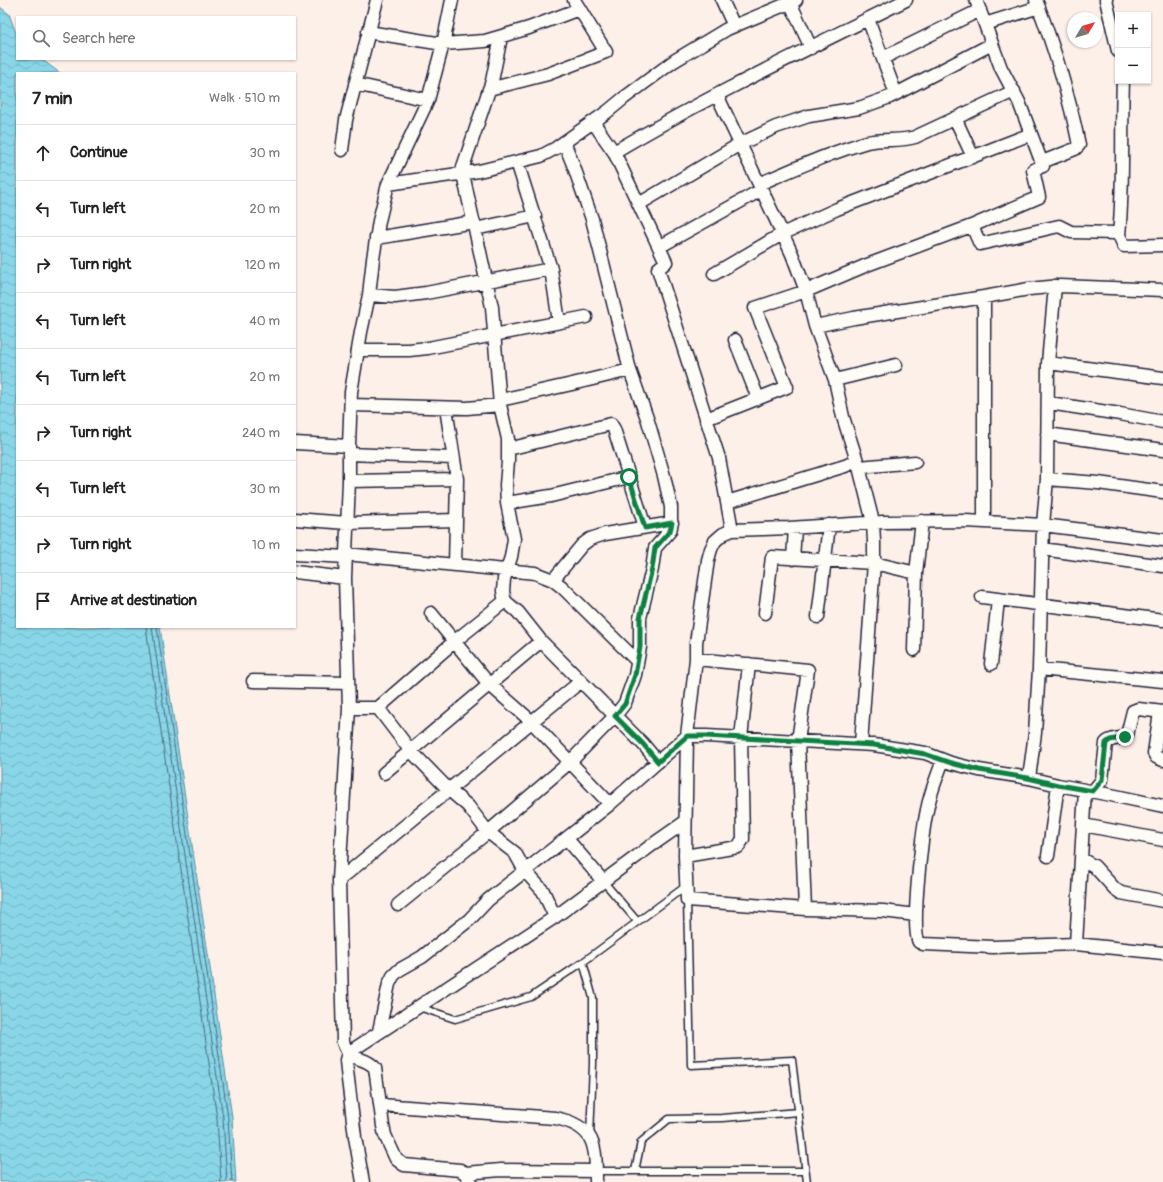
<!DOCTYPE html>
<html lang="en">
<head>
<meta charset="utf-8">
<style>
  body { margin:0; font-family:Pangolin,sans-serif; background:#f2f2f2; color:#222 }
  .controls { position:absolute; right:12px; top:12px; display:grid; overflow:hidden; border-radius:0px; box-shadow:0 1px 3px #0004 }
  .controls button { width:36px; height:36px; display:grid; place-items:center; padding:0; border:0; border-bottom:1px solid #e0e0e0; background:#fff; color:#222; font:20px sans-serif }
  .compass { position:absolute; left:1067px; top:12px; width:36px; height:36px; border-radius:50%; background:#fff; box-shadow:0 1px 3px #0004; rotate:52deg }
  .stop { position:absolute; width:12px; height:12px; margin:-9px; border:3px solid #0b8043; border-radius:50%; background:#fff }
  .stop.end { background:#0b8043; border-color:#fff; box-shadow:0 1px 4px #0008 }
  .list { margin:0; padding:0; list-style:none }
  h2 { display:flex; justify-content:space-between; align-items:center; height:52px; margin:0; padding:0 16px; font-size:17px }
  h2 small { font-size:13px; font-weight:400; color:#767676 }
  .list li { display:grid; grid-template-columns:26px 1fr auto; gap:12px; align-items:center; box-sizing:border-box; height:56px; padding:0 16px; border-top:1px solid #e0e0e0 }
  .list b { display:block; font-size:15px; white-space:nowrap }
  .list em { font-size:13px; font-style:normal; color:#767676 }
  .icon { flex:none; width:22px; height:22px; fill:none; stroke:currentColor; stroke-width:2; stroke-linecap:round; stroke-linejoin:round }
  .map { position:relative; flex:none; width:1163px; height:1182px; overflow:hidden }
  .search { position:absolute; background:#fff; box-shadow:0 1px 3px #0004; left:16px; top:16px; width:280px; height:44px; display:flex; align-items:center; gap:10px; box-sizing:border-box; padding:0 14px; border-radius:0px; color:#767676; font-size:15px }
  .panel { position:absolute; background:#fff; box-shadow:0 1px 3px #0004; left:16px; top:72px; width:280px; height:556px; border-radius:0px }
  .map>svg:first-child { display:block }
</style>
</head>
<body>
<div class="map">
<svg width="1163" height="1182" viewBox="0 0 1163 1182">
  <defs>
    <pattern id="water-waves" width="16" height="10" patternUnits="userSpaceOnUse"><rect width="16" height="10" fill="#88d6e7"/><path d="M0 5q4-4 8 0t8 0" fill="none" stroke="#75b7c7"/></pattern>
  </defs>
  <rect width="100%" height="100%" fill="#fdf0e9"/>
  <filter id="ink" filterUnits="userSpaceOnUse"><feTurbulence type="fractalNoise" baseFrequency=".025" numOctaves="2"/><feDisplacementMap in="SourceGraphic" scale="8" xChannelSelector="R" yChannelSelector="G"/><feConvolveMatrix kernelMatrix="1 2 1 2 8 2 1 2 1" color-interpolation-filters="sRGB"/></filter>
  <g filter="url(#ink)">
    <path fill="url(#water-waves)" stroke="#5f8ea2" d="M0 7 9 14 17 36V59H41L60 73H17V627H160L232 1117 236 1182H0Z"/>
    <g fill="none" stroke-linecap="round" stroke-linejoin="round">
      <path stroke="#4b6a80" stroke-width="1" d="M146 627 217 1119 221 1182
        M152 627 223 1118 227 1182
        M157 627 228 1118 232 1182"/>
      <defs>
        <path id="service" d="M603 881 637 921
          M687 900 691 1065 792 1060 807 1182
          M583 962 593 998V1064L590 1136
          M419 1007 455 1019 531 997 583 962 686 886
          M596 1171H805
          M635 1171 641 1142 669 1119 722 1118 799 1112"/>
        <path id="minor" d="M452 0 443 44 428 100 388 184 379 221 373 259 369 295 361 332 351 392 349 446V481L345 578 349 708 339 880 343 1042C349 1063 364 1055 375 1068L383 1126 385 1135 396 1159 404 1165 460 1170 465 1173 471 1182
          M722 0 734 26
          M789 0 811 48
          M1036 0C1054 47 1069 95 1079 145L1075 149 1042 162
          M1106 0 1118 51
          M868 19 896 94
          M985 24 1039 7
          M368 32 443 44 485 41 529 28 579 9
          M501 37 492 81 463 167V174L492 307 500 405 508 439V461L506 485 507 503 514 539 511 557 504 579 503 591 504 597 505 601 518 612 541 641 643 744 658 762
          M883 58 980 10
          M355 84 428 100
          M489 89 548 74 606 52 574 0
          M717 95 792 254 806 291 815 326 835 380 843 417 859 467 873 522 874 542V563L861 744
          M955 118 973 157
          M593 122 614 152
          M342 150 346 120 377 0
          M517 162 551 269 559 322
          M388 184 479 171 541 156 556 148 607 112 624 98 674 61 727 29 796 0
          M759 184C794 169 829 153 867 142 884 138 900 142 915 137L1014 91
          M639 204 740 144 776 127 809 116 859 108 890 97 992 44
          M972 226 980 244 1059 226 1071 232 1116 233 1119 235 1124 246 1163 245
          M475 229 535 216
          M1119 235C1124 184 1121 132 1123 81
          M376 238 474 222
          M659 247 761 190
          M714 274 782 234 837 209 1031 134
          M369 295 395 297 426 293 551 269
          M984 297V522
          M815 326 854 318 984 297 1029 289 1060 286 1163 290
          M735 340 758 398
          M358 350H409L428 348 586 317
          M1048 363 1163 378
          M835 380 896 365
          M500 400 572 384 630 370
          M1049 403 1120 414 1163 422
          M351 405 467 408 500 405
          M446 408 457 479 455 565
          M706 419 787 387 755 308 806 291 867 265 974 225 1039 197 1033 170 1043 166 1019 102 1001 68 976 0
          M1047 434 1163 450
          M295 443 349 446
          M508 449 611 424 614 429 645 527
          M349 454 453 458
          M859 467 915 462
          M1047 479 1098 483 1163 492
          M349 481 457 479
          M727 502 845 466 857 461
          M507 503 551 496 629 477
          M295 519 347 523 456 520
          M732 530 719 458 658 269 666 262 614 152C708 96 808 49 906 0
          M1042 549 1163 566
          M295 554 346 557
          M346 554 535 573 553 580 562 587 637 661
          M793 559 795 528
          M295 572 345 578
          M553 580 582 545 590 539 605 534 672 523
          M982 597 1163 620
          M431 613 489 684 531 721 610 804
          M765 613 772 557 874 563 916 573
          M818 617 829 525
          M914 650 916 573 922 521
          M696 659 808 670 798 741 805 909
          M991 664 998 600
          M1039 669 1163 681
          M253 681 348 683
          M349 708H378L455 641 505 601
          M378 708 410 750 448 789 468 806 488 832 515 853 525 871 543 891 555 917
          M1160 712 1154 753 1156 757 1163 760
          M943 760C937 777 930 793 927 810 923 828 910 931 919 942L923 944 993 947 1076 944 1163 953
          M384 773 541 641
          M1029 778 1035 733 1039 669 1043 525 1047 479 1048 363 1055 286
          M1093 791 1102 780 1106 743C1112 737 1121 740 1127 735L1133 711 1138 709 1163 712
          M1083 825 1163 840
          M567 839 603 881
          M685 856 738 847 743 839 741 738 749 664
          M1048 856 1058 785
          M1081 859 1094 866 1115 889 1121 893 1163 901
          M339 880 580 682
          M398 905 488 832 570 762 615 716 625 703 635 675 640 647V618L652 569 655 548 670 531 671 527V507L664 476 648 421 630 370 592 219 574 167 564 142
          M916 915 883 911 805 909 687 900 685 856 687 736 696 659V643L708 560 711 549 715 541 723 534 732 530 789 528 883 522 965 521 1043 525 1163 540
          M1076 944 1085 790
          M379 1031 389 984 393 976 399 970 422 957 469 920 488 900 610 804 687 736H706L874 745 925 753 951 763 979 770 1029 778 1058 785 1111 795 1163 806
          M381 1105 555 1118C596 1126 596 1146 596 1182
          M465 1173 501 1170 596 1171
          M363 1182 355 1137 347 1071 346 1060 348 1053 555 917 652 845 685 822"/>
      </defs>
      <use href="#service" stroke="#22223b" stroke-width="9"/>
      <use href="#minor" stroke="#22223b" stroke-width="15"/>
      <use href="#service" stroke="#fdfcf7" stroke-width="6"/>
      <use href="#minor" stroke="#fdfcf7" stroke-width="12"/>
    </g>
  </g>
  <g fill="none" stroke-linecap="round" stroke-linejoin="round" filter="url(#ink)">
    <path stroke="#0b8043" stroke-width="5" d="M629 477 645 528 672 523 670 531 655 548 652 569 640 618V647L635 675 625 704 615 716 643 744 658 762 687 736H706L874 745 925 754 951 763 979 770 1028 778 1058 785 1093 791 1102 780 1106 743 1110 740 1125 737"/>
  </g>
</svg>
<div class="controls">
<button>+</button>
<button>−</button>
</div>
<svg class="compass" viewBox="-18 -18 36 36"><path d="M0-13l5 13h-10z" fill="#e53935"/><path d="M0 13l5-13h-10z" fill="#767676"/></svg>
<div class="stop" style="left:629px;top:477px"></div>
<div class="stop end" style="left:1125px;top:737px"></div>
<div class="search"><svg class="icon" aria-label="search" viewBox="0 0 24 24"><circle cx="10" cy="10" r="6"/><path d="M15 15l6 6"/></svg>Search here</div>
<section class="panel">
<h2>7 min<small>Walk · 510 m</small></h2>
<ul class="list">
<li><svg class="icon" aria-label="ahead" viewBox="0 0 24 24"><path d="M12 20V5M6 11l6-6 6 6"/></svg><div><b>Continue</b></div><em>30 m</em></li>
<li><svg class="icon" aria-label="left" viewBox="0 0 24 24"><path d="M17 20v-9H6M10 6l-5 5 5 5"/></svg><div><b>Turn left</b></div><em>20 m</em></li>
<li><svg class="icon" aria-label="right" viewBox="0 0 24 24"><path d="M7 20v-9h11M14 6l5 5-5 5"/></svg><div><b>Turn right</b></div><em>120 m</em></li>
<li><svg class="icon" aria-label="left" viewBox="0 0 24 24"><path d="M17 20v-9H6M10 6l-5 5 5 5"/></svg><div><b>Turn left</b></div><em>40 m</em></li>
<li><svg class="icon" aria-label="left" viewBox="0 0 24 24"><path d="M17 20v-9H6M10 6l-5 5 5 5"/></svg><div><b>Turn left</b></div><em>20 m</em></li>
<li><svg class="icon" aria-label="right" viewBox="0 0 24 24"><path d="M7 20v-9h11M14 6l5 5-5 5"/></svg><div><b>Turn right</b></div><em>240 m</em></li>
<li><svg class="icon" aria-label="left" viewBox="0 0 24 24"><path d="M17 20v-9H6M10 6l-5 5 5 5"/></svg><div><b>Turn left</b></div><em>30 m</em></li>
<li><svg class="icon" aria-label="right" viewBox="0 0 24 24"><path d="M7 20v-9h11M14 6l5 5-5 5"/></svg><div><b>Turn right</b></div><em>10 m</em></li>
<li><svg class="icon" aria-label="arrive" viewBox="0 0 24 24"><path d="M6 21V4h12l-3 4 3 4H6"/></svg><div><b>Arrive at destination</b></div></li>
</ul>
</section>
</div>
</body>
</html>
